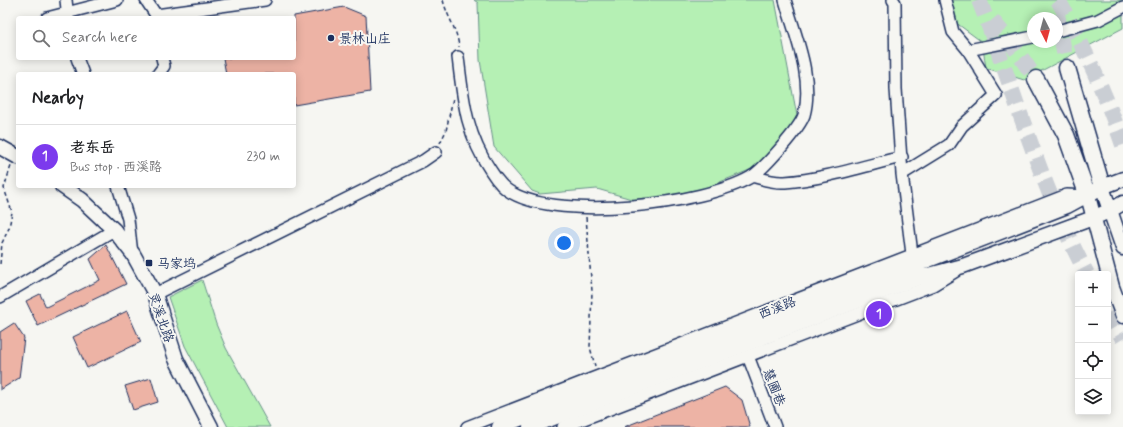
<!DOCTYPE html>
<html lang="en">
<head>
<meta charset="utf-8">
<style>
  body { margin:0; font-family:Mynerve,"LXGW WenKai TC",sans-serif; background:#f2f2f2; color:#202124 }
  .controls { position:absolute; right:12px; bottom:12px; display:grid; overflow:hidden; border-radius:4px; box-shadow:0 2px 10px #0003 }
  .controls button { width:36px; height:36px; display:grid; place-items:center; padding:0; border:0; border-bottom:1px solid #e0e0e0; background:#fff; color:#202124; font:20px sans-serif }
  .compass { position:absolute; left:1027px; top:12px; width:36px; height:36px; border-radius:50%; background:#fff; box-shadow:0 2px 10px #0003; rotate:174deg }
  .you { position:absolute; left:564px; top:243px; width:14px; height:14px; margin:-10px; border:3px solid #fff; border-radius:50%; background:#1a73e8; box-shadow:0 0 0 6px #1a73e833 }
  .badge { display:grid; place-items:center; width:26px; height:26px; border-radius:50%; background:#7c3aed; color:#fff; font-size:13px; font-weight:700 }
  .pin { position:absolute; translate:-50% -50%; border:2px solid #fff; box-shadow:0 1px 4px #0006 }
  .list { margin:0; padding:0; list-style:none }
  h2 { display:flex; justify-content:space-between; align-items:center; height:52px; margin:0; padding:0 16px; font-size:17px }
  h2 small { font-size:13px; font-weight:400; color:#757577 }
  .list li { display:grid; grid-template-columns:26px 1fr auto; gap:12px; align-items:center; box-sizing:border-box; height:64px; padding:0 16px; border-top:1px solid #e0e0e0 }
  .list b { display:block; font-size:15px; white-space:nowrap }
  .list p { margin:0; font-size:13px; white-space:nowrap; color:#757577 }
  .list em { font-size:13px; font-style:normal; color:#757577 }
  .icon { flex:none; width:22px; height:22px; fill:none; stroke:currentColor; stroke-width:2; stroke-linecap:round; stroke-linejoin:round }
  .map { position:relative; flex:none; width:1123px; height:427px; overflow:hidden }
  .search { position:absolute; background:#fff; box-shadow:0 2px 10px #0003; left:16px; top:16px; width:280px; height:44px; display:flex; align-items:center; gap:10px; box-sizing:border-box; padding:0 14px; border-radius:4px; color:#757577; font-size:15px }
  .panel { position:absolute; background:#fff; box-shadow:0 2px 10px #0003; left:16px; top:72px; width:280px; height:116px; border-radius:4px }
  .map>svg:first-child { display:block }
</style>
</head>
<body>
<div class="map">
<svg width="1123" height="427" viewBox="0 0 1123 427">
  <rect width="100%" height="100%" fill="#f6f6f2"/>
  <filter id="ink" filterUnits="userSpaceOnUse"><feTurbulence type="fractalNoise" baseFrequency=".025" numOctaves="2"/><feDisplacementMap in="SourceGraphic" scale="8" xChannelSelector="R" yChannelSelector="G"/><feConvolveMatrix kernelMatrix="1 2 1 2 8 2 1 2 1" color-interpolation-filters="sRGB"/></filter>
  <g filter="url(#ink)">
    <path fill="#b5f0b4" stroke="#689089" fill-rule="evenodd" d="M474 0H775L798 121 757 167 688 195 642 202 597 189 540 194 532 191 494 147 480 60 478 3Z
      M951 0H1123V28L1024 80 986 68 982 42 955 22ZM1033 18H1057V42H1033Z
      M202 280 216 324 226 348 270 427H228L185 346 168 297Z"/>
    <path fill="#edb3a5" stroke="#1b2f5e" d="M344 7 366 16 370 92 294 105V74H226L223 58H294V16Z
      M106 245 126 284 38 326 26 301 40 294 46 307 100 280 90 259Z
      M127 311 141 342 87 368 73 337Z
      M14 323 24 338 19 378 0 390V332Z
      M151 378 158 402 133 410 125 386Z
      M725 387 742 400 750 427H624Z"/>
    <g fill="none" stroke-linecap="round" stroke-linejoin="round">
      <path stroke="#caced4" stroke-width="16" stroke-dasharray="16 8" stroke-linecap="butt" d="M979 0C1015 91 1040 187 1087 274
        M1058 0C1084 46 1106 95 1123 145
        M1057 14 1067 68
        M992 20 1011 43 1036 79
        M1108 313 1123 339"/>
      <defs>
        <path id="minor" d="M66 0 68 18
          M146 0 156 15 265 0
          M893 0 895 3 896 89 902 174 912 254
          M47 18 117 0
          M1057 31 1098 20 1123 7
          M968 50 1033 37
          M458 57C463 99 466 135 491 171 496 179 504 189 512 193 562 221 702 205 751 177 763 170 800 128 804 115 814 78 795 35 785 0
          M77 58 83 74
          M158 74 164 66 162 58
          M902 174 949 145 962 126 996 95 968 50 953 32 945 0
          M752 176C763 179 773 183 785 182 824 179 864 166 902 157
          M118 186 128 219 132 254
          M155 294 423 161 436 152
          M0 297 114 230
          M748 356 775 427
          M467 427 1067 195 1087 196
          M563 427 933 285 956 271"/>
        <path id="major" d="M0 147 18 157
          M62 186 82 200 114 230 133 254 155 294 176 359 211 427
          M1102 187 1123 248
          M1088 196 1112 287 1123 316
          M499 427 1067 206 1102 187 1123 179
          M530 427 918 278 963 266 1093 218 1111 210 1123 203"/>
        <path id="highway" d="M1067 68 1102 187
          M1036 79 1066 135 1088 196"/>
      </defs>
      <use href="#minor" stroke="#1b2f5e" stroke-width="14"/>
      <use href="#major" stroke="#1b2f5e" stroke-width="17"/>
      <use href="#highway" stroke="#1b2f5e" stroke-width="19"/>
      <path stroke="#1b2f5e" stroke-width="1.5" stroke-dasharray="4 3" stroke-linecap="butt" d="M443 0C447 17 457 28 459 47
        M440 143 446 131 453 98
        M586 217 592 291 590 347 595 366
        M0 264 2 243 9 228 12 212 4 188 11 166"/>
      <use href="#minor" stroke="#f6f6f2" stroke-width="11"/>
      <use href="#major" stroke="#f6f6f2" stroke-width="14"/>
      <use href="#highway" stroke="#f6f6f2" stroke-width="16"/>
    </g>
  </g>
  <g fill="#1b2f5e" stroke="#f6f6f2" stroke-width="1.5">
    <circle cx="331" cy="38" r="4"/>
    <rect x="145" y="259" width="8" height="8" rx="2"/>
  </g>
  <g text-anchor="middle" stroke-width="4" stroke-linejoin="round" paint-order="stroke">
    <g font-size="13" fill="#1b2f5e" stroke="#f6f6f2" text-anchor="start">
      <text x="339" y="43">景林山庄</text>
      <text x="157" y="268">马家坞</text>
    </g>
    <g font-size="13" fill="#1b2f5e" stroke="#f6f6f2">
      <text transform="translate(777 307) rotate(-21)" y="5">西溪路</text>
      <text transform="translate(162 317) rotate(71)" y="5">灵溪北路</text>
      <text transform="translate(775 387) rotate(69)" y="5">慧圃巷</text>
    </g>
  </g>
</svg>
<div class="controls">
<button>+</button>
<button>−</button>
<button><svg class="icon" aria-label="locate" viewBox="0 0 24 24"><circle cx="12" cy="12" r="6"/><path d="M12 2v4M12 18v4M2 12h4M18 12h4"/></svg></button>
<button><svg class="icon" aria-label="layers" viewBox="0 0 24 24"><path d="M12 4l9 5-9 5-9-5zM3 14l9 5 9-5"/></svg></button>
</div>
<svg class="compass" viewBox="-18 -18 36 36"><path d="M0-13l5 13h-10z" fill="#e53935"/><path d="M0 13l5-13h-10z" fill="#757577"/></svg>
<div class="you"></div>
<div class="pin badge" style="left:879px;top:314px">1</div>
<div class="search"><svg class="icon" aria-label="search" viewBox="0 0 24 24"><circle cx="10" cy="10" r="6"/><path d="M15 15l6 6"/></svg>Search here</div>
<section class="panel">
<h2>Nearby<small></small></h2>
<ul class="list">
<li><span class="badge">1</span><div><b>老东岳</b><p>Bus stop · 西溪路</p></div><em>230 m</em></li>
</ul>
</section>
</div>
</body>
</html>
